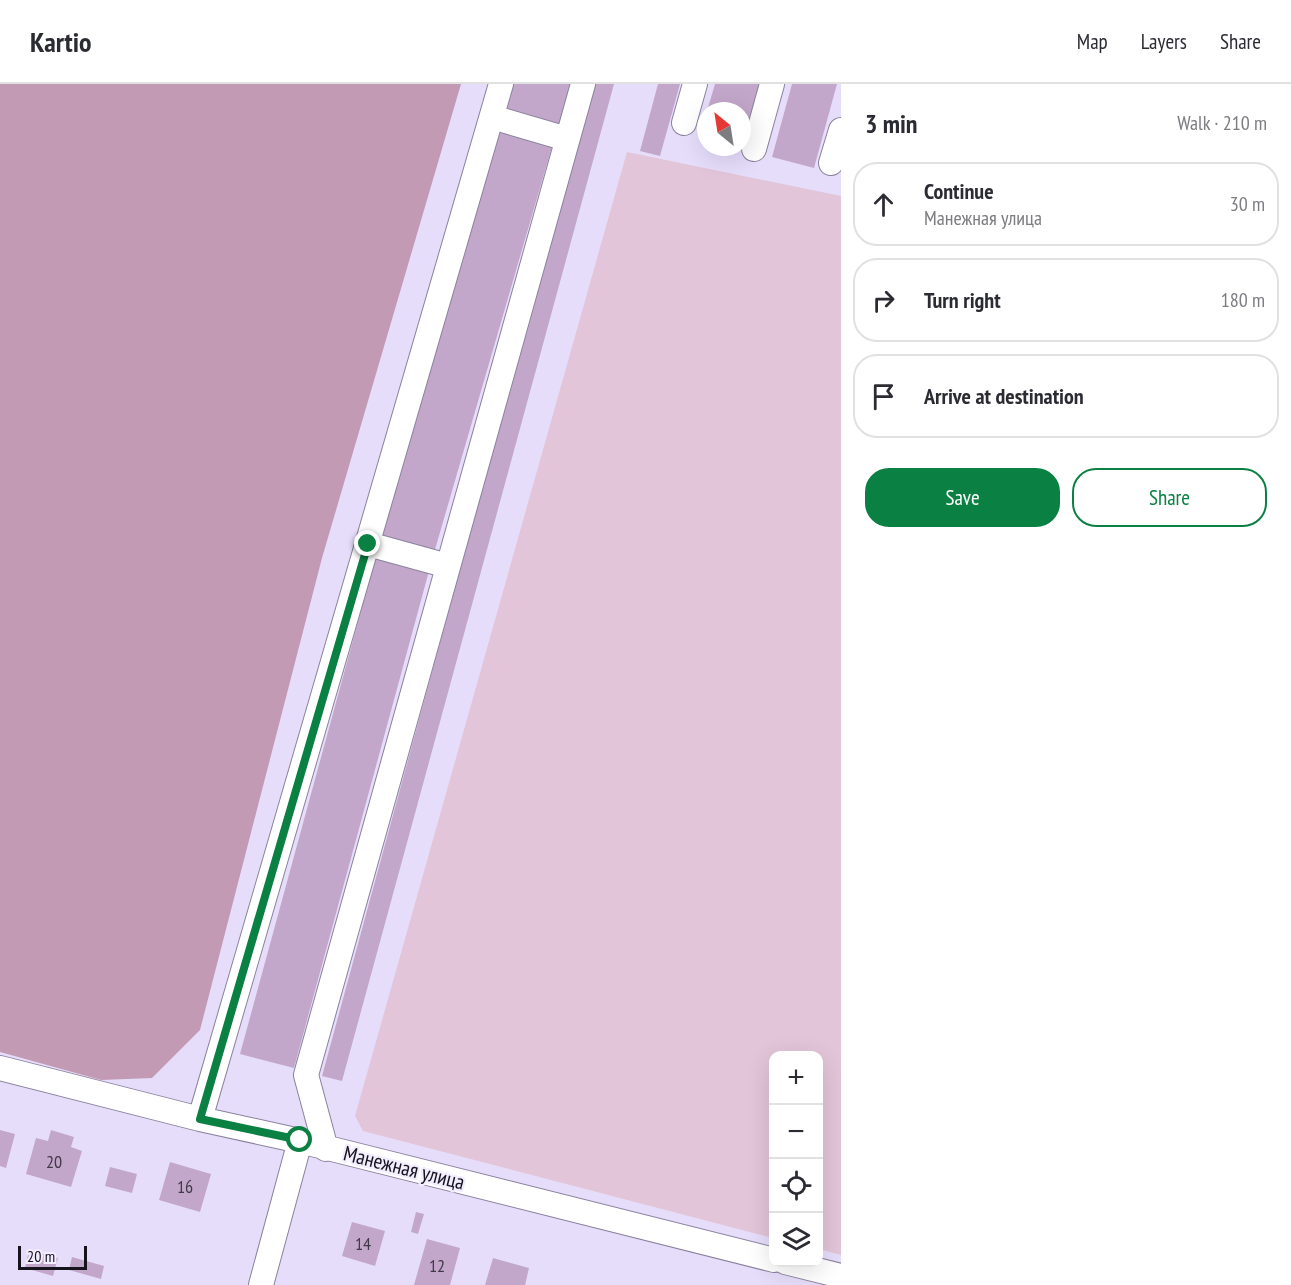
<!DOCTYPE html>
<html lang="en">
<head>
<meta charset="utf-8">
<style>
  body { margin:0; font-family:"PT Sans Narrow",sans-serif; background:#f2f2f3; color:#2b2b33 }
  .controls { position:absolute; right:18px; bottom:18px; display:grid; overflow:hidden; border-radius:12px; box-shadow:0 6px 24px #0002 }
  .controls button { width:54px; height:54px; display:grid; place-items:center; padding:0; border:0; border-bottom:2px solid #e1e1e2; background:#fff; color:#2b2b33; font:30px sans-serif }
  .compass { position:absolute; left:697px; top:18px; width:54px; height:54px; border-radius:50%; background:#fff; box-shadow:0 6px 24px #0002; rotate:330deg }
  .scale { position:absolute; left:18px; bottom:15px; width:69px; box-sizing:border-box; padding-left:6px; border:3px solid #16131d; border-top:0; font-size:16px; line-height:21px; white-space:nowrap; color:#16131d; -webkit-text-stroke:4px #f2edff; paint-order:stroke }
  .stop { position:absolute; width:18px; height:18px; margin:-14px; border:4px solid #0b8043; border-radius:50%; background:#fff }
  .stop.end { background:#0b8043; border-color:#fff; box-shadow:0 2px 6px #0008 }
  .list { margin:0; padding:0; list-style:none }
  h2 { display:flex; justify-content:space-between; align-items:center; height:78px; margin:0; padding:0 24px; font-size:26px }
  h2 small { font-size:20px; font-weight:400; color:#7c7c81 }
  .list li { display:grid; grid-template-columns:39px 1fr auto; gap:18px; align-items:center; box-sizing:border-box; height:84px; margin:0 12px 12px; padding:0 12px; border:2px solid #e1e1e2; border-radius:24px }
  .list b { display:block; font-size:22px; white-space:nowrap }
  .list p { margin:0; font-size:20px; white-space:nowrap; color:#7c7c81 }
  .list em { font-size:20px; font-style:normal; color:#7c7c81 }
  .actions { display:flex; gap:12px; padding:18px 24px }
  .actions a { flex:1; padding:14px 0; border:2px solid #0b8043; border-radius:24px; text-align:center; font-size:21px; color:#0b8043 }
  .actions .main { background:#0b8043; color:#fff }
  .icon { flex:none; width:33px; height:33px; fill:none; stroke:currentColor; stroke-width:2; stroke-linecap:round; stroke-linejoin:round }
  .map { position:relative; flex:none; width:841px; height:1201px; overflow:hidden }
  header { display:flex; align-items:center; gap:36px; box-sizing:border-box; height:84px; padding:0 30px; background:#fff; border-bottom:2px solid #e1e1e2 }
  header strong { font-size:28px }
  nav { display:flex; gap:33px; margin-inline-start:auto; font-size:21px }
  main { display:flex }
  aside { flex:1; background:#fff }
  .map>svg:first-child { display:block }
</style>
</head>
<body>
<header>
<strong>Kartio</strong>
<nav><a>Map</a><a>Layers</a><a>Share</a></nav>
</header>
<main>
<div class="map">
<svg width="841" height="1201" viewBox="0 0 841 1201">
  <rect width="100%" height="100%" fill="#e6ddfb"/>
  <path fill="#e2c5d8" d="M627 68 841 112V1171L819 1165 818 972H774L773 1154 363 1047 355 1032Z"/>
  <path fill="#c29ab4" d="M0 0H461L322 474 200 946 152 994 101 996 0 968Z"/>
  <path fill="#c3a7cb" d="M513 0H571L559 41 505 26Z
    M592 0H614L342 997 322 992Z
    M658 0H680L660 72 640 67Z
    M715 0H759L743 59 742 27H707Z
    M792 0H837L814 84 772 73Z
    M705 34H706V51L701 50Z
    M500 44 553 59 434 469 381 454Z
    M376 472 429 487 294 984 240 970Z
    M0 1046 15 1050 6 1084 0 1082Z
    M51 1046 74 1053 71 1063 82 1067 71 1103 26 1090 36 1054 48 1057Z
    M170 1078 211 1090 200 1128 159 1116Z
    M110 1083 137 1090 132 1109 105 1102Z
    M416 1128 424 1130 418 1150 411 1148Z
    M352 1138 385 1147 375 1182 342 1172Z
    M427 1155 460 1164 450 1201H414Z
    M29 1166 58 1174 53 1192 25 1184Z
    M72 1173 104 1182 101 1195 69 1186Z
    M493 1174 529 1184 525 1201H485Z"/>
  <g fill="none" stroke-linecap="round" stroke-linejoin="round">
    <defs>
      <path id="minor" d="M492 33 567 55
        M684 39 695 0
        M754 65 772 0
        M831 79 841 46
        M368 460 448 482
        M0 984 200 1035 300 1057 774 1176
        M200 1035 501 0
        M326 1065 306 991 583 0
        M785 1178 841 1192
        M261 1201 300 1057"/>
    </defs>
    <use href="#minor" stroke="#8a829d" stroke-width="26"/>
    <use href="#minor" stroke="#fff" stroke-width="24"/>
  </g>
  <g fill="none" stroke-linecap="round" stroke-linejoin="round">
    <path stroke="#0b8043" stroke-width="8" d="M300 1056 200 1035 368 460"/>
  </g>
  <g text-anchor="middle" stroke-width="4.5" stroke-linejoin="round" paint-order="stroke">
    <g font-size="18" fill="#413848">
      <text x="54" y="1084">20</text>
      <text x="185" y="1109">16</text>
      <text x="363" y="1166">14</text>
      <text x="437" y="1188">12</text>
    </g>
    <g font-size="21" fill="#16131d" stroke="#f2edff">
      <text transform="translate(404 1084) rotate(14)" y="7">Манежная улица</text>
    </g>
  </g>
</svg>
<div class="controls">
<button>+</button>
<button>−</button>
<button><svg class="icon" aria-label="locate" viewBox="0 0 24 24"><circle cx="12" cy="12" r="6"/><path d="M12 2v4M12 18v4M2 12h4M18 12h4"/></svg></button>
<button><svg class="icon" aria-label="layers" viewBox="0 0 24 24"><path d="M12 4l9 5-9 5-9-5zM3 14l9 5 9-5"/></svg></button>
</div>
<svg class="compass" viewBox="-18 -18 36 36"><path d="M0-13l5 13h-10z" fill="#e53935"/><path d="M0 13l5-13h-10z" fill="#7c7c81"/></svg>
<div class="scale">20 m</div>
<div class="stop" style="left:300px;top:1056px"></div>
<div class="stop end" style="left:368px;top:460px"></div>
</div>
<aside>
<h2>3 min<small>Walk · 210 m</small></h2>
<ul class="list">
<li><svg class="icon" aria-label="ahead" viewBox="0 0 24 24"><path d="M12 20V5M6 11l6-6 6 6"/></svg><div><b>Continue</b><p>Манежная улица</p></div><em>30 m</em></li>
<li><svg class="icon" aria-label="right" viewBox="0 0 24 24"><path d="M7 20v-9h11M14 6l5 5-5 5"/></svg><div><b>Turn right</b></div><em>180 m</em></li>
<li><svg class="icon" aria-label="arrive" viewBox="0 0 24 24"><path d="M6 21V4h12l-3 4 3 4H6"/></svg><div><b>Arrive at destination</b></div></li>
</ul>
<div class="actions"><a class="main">Save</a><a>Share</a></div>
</aside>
</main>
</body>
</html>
